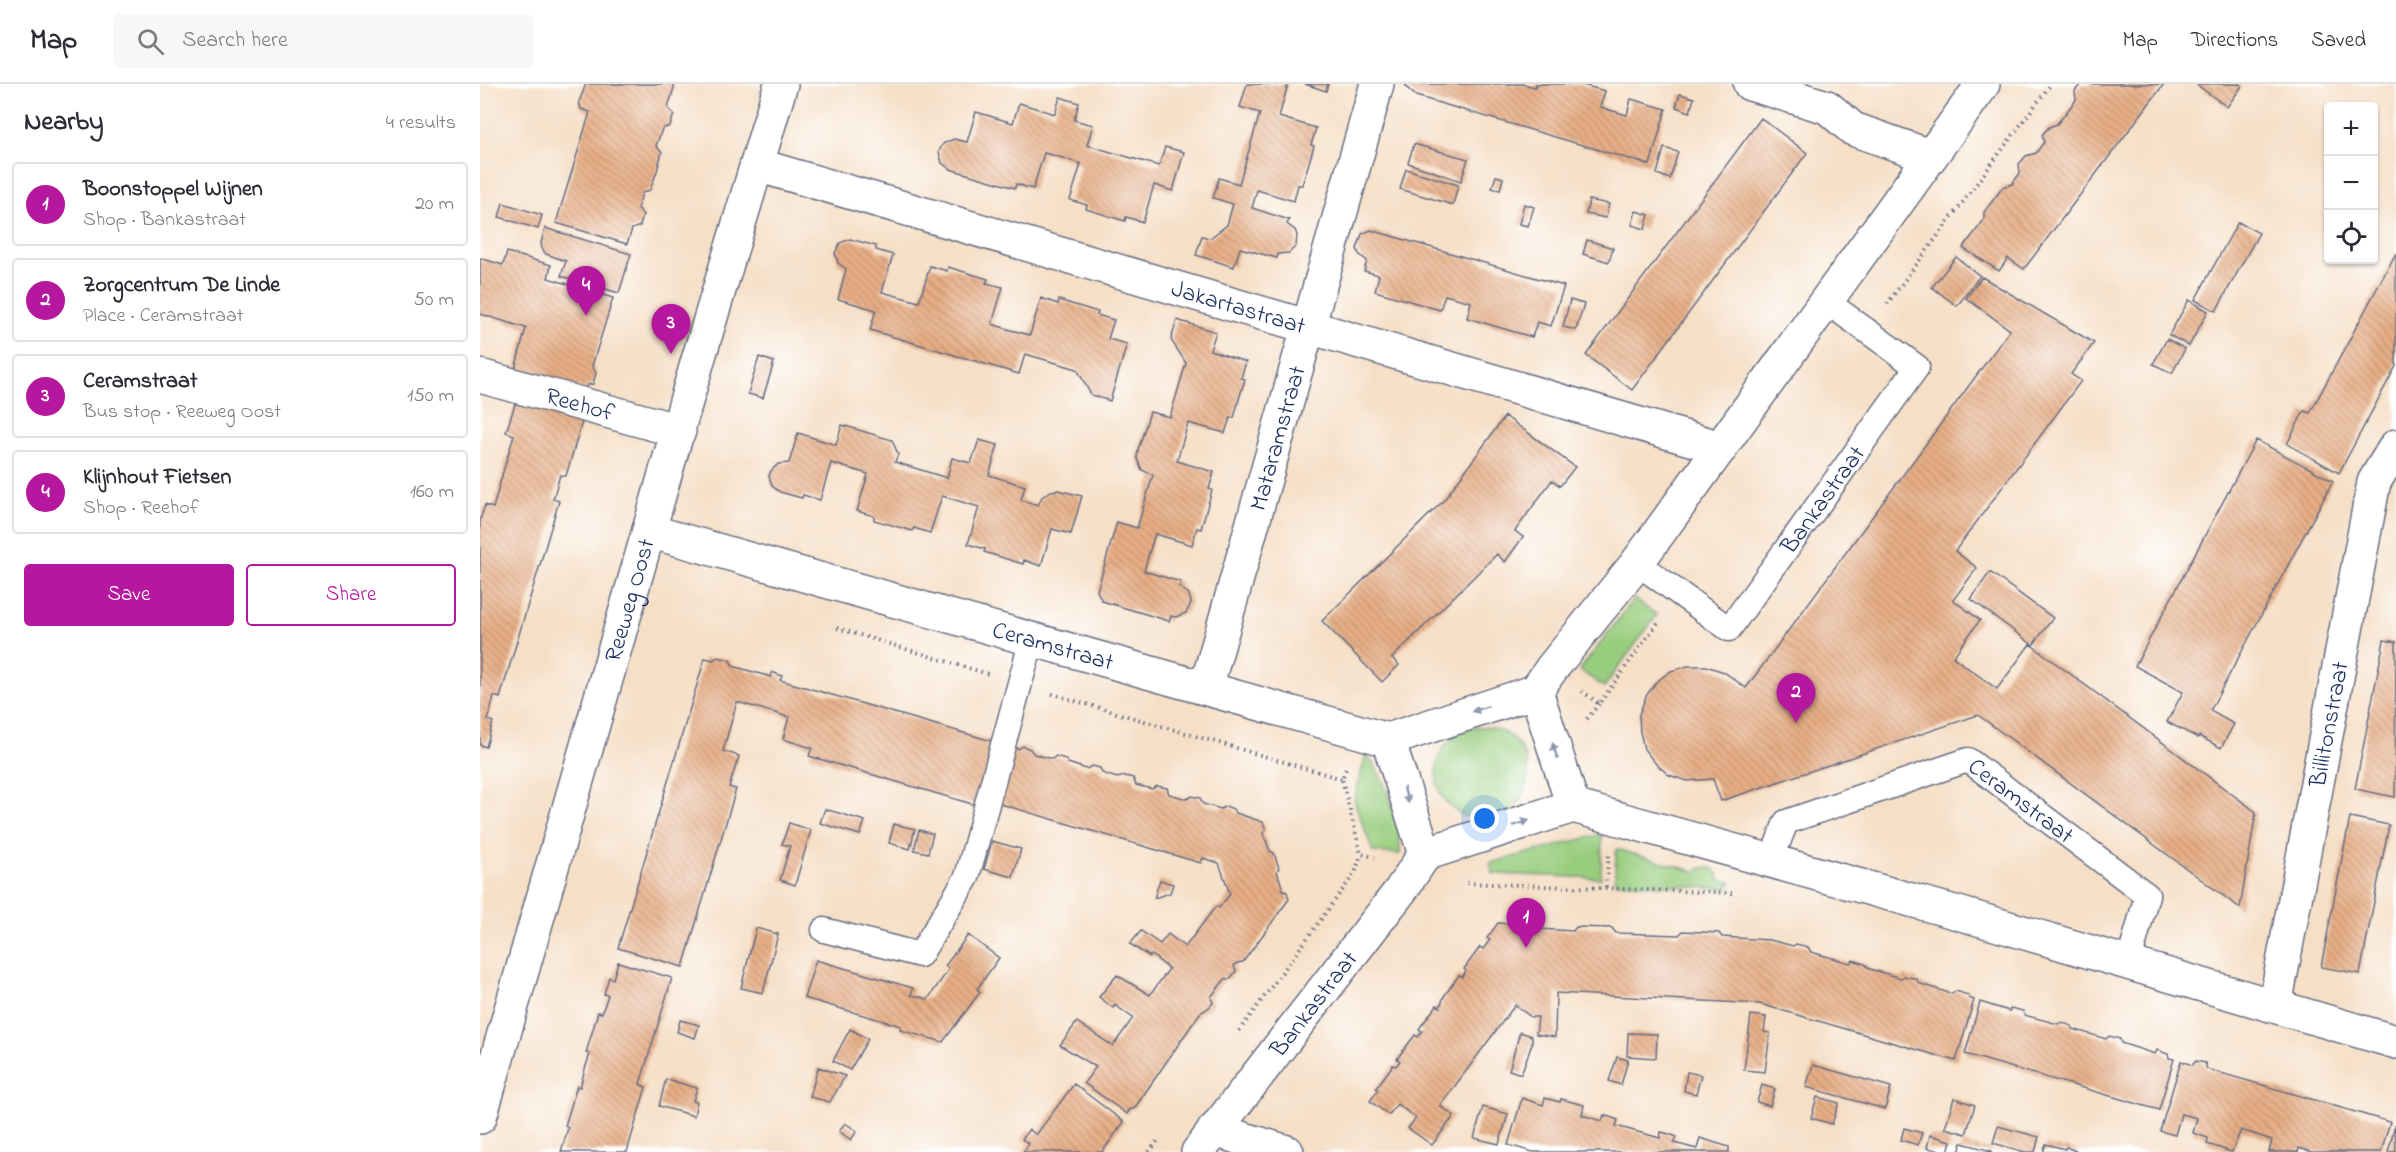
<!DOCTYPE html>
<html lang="en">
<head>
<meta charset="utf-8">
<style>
  body { margin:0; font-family:"Indie Flower",sans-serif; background:#f7f7f7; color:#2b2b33 }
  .controls { position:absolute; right:18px; top:18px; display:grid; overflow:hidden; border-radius:6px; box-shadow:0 2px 4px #0004 }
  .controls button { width:54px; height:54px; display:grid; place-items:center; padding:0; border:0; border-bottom:2px solid #e1e1e2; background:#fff; color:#2b2b33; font:30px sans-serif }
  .you { position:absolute; left:1005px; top:735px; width:21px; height:21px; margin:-15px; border:4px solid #fff; border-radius:50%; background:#1a73e8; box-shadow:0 0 0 9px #1a73e833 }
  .badge { display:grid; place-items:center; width:39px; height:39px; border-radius:50%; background:#b5179e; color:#fff; font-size:20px; font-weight:700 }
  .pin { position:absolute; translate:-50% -50px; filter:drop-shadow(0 2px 3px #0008) }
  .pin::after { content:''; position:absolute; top:32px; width:21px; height:18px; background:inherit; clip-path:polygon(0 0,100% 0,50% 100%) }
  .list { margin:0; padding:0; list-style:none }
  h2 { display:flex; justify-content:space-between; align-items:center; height:78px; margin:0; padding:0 24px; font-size:26px }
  h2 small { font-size:20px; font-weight:400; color:#7c7c81 }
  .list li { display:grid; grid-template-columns:39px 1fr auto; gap:18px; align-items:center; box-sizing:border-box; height:84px; margin:0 12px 12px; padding:0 12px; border:2px solid #e1e1e2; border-radius:6px }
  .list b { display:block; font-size:22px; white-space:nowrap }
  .list p { margin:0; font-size:20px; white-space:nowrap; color:#7c7c81 }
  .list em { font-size:20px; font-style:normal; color:#7c7c81 }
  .actions { display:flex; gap:12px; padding:18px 24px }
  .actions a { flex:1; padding:14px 0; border:2px solid #b5179e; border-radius:6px; text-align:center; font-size:21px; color:#b5179e }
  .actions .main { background:#b5179e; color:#fff }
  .icon { flex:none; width:33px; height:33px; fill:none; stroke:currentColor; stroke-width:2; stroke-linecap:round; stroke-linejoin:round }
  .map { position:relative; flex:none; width:1916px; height:1068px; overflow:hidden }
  header { display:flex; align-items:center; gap:36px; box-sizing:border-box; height:84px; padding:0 30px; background:#fff; border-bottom:2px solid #e1e1e2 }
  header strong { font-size:28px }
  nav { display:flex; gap:33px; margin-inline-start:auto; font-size:21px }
  .search { width:420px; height:54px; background:#f7f7f7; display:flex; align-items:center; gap:15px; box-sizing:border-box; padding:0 21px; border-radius:6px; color:#7c7c81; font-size:22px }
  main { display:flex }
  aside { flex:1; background:#fff }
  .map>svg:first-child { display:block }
</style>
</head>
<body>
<header>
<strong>Map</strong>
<div class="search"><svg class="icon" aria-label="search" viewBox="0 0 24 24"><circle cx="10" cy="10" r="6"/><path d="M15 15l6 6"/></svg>Search here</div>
<nav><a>Map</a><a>Directions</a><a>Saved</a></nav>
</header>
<main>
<aside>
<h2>Nearby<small>4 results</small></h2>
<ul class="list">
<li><span class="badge">1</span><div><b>Boonstoppel Wijnen</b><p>Shop · Bankastraat</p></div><em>20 m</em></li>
<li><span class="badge">2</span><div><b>Zorgcentrum De Linde</b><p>Place · Ceramstraat</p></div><em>50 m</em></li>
<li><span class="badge">3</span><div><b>Ceramstraat</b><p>Bus stop · Reeweg Oost</p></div><em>150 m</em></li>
<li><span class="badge">4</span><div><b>Klijnhout Fietsen</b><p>Shop · Reehof</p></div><em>160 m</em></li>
</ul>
<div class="actions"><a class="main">Save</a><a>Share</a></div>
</aside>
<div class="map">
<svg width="1916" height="1068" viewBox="0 0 1916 1068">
  <defs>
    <pattern id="building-back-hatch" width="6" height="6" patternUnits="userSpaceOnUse" patternTransform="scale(1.5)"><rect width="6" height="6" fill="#e8af86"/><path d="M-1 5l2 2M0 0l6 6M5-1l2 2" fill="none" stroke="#bb8f71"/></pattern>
  </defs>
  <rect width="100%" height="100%" fill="#fff"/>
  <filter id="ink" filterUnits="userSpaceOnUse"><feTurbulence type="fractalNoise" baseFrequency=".0167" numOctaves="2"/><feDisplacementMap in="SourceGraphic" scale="12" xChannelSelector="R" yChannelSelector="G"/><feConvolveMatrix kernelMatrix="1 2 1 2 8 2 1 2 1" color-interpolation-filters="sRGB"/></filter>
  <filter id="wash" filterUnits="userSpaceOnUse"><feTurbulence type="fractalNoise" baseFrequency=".008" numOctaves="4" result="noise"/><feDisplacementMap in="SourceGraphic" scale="24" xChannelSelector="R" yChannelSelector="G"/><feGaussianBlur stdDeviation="1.35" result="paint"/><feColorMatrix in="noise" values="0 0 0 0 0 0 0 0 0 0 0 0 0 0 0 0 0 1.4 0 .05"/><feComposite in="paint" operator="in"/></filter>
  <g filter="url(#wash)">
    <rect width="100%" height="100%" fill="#f5dfc6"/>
    <path fill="#99cd7e" stroke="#5a7e6e" stroke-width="1.5" d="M1154 515 1177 531 1124 603 1100 586Z
      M956 689a46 46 0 1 1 92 0a46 46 0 1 1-92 0Z
      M886 670C905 692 922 742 920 770L893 768 874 716Z
      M1122 750 1121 794 1013 790 1010 779Z
      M1136 765 1217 788 1218 785 1226 783 1234 785 1239 791 1238 795 1251 798 1247 805 1135 798Z"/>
    <g id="blocks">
      <path fill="url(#building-back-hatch)" d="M106 0H195L188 24 194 30 190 42 182 45 176 62 182 68 177 87 170 106 162 109 158 124 163 131 160 142 152 145 147 160 76 139 110 28 101 25 99 18Z
        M767 0H808L799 33 836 44 831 61 834 62 828 82 822 101H818L814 117 777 106 772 124 809 136 807 140 815 146 817 151 816 162 809 169 798 170 797 174 760 164 754 183 716 171 722 152 730 154 747 141 753 120 733 114 739 94 759 100 780 29 760 23Z
        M825 0H848L846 7Z
        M925 0H1043L1055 3 1056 0H1099L1125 7 1120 23 1133 27 1147 31 1151 15 1186 25 1170 81 936 12 928 5Z
        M1601 0H1684L1544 185 1528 174 1519 187 1483 164 1504 136V128L1523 103 1532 100 1540 89 1539 80 1546 72 1556 69 1564 58 1562 51 1569 43 1577 40 1596 16 1595 7Z
        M1716 0H1760L1762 2 1747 23Z
        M1200 10 1214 14 1210 28 1196 23Z
        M580 13 599 19 594 36 613 41 607 61 679 82 685 63 704 68 693 107 674 101 663 138 646 133 645 137 606 125 607 121 590 116 601 80 583 74 564 69 553 105 536 100 535 104 470 85 462 79 459 68 461 63 464 59 474 55 487 58 496 28 533 39 539 19 575 30Z
        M1281 34 1327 69 1152 306 1106 271Z
        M934 60 988 75 981 97 928 79Z
        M1184 64 1198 68 1190 95 1177 90Z
        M926 85 978 101 973 121 920 105Z
        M1016 92 1023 94 1020 106 1012 104Z
        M1109 116 1129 120 1126 134 1106 130Z
        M23 119 62 131 58 145 19 133Z
        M1044 120 1054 123 1048 142 1039 140Z
        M1156 127 1169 131 1165 145 1152 141Z
        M1758 138 1779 149 1736 227 1715 216Z
        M65 144 151 170 139 209 81 192 86 177 66 170 62 165 61 159Z
        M891 146 1084 202 1071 242 1057 238 1052 253 987 234 991 218 965 211 960 226 895 207 899 191 884 187 887 177 879 170 877 165 882 150Z
        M370 155 396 162V166L413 171 402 208 439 218 450 182 467 187 468 183 508 195 506 199 523 203 512 240 531 246 550 251 561 214 578 220 579 216 598 222 618 228 617 231 634 236 628 255 647 260 630 317 611 311 597 285 545 270 539 290 390 246 396 226 358 215 366 185 358 179 355 169 360 159Z
        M1107 156 1133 164 1129 178 1103 170Z
        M27 168 71 181 68 194 133 214 112 282 116 289 113 300 107 301 105 305 35 285 46 244 0 230V174L23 181Z
        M1916 169V282L1859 389 1807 360 1824 327 1830 329Z
        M1476 173 1500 192 1477 222 1452 203Z
        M1502 193 1614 259 1591 290 1601 297 1475 467 1497 484 1473 516 1500 536 1473 573 1517 605 1550 560 1776 728 1760 824 1498 631 1241 717 1233 695 1207 697 1189 691 1176 680 1164 665 1160 648 1159 630 1166 612 1176 598 1191 587 1208 582H1226L1244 588 1266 604 1530 246 1486 214Z
        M1090 216 1104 220 1096 246 1083 243Z
        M1709 216 1728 227 1709 262 1689 251Z
        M697 236 736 248 730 266 766 278 761 294 765 295 759 315 754 334H750L745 349 708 339 697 377 734 388 729 405 732 406 721 445 717 444 712 461 675 450 669 469 664 487 701 498 699 503 708 509 710 514 711 519 706 529 696 533 691 532 689 537 622 517 617 507 637 438 657 444 673 391 662 386 657 374 658 366 670 328 690 333 706 279 691 256Z
        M1687 255 1705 265 1692 289 1673 280Z
        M279 273 294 278 283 314 268 310Z
        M38 311 104 331 86 392 80 391 73 415 79 417 20 614 14 612 8 636 13 638 6 663 0 661V436L5 421 13 424 23 388 34 351 26 348Z
        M1025 332 1095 383 1080 402 1072 396 1035 447 1043 453 1025 478 1017 470 912 574 919 581 902 598 842 537 964 416Z
        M362 341 412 356 418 370 415 378 467 394 472 374 491 379 499 356 518 361 509 391 545 402 541 416 558 421 562 413 571 407 578 406 602 412 591 450 572 445 561 482 544 476 543 480 504 468 505 465 488 460 499 423 462 412 450 449 434 444 432 447 394 436V432L377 427 388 390 351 379 340 416 323 411 322 414 300 408 292 402 289 392 291 387 298 380 309 379 318 349 356 361Z
        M1776 356 1853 397 1731 625 1732 628 1754 640 1741 664 1719 652 1718 654 1687 638 1703 608 1655 582Z
        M1510 488 1573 534 1553 561 1491 515Z
        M1904 556 1916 558 1915 713 1875 705Z
        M238 573 250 576 253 582 291 593 292 588 302 592 300 596 519 659 499 722 329 672 332 664 303 655 309 633 257 618 243 667 259 672 249 703 256 705 203 883 138 864 225 574 233 576Z
        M543 662 550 665 554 670 572 675 576 672 585 675 588 679 606 685 612 682 620 684 622 689 637 694 645 692 653 694 656 701 672 705 677 702 687 704 689 710 707 715 712 712 720 714 723 720 741 725 746 722 753 725 756 729 783 738 786 746 783 749 790 767 794 769 799 784 797 787 803 806 807 808 809 815 763 878 757 879 754 882 756 887 750 895H745L731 913 733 919 727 925 720 929 654 1025H650L647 1030 604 999 616 983 580 961 597 938 633 962 653 934 635 921 633 924 619 913 637 891 670 911 689 885 672 871 670 873 650 860 661 847 680 860 688 850 705 863 736 822 739 824 750 810 739 779 723 774 721 779 517 719 534 663 538 665Z
        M345 725 385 737 380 751 340 739Z
        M1870 733 1909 741 1880 890 1841 883Z
        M309 739 331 746 315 801 300 796 310 762 302 760Z
        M414 740 435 745 430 765 409 759Z
        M439 746 453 750 448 769 434 766Z
        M512 757 541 765 533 793 504 785Z
        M680 796 693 800 690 809 674 814Z
        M1018 839 1037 840V844L1043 843 1044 840 1061 841 1060 845 1093 847 1096 843 1132 844 1136 849 1199 851 1203 847 1239 849 1242 853 1290 856 1313 862 1316 860 1328 863 1331 868 1370 879 1373 876 1385 880 1390 885 1421 894 1424 892 1437 895 1438 899 1472 910 1476 907 1488 911 1489 914 1494 916 1476 977 1280 920 1076 909 1075 953 1056 950 1058 933H1051L1035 921 960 1022 974 1032 952 1061 928 1044 936 1034 917 1020 909 1031 890 1017 898 1006 896 1004 913 981 916 982 920 977 917 975 919 972 935 951 938 953 942 947 939 945 941 942 957 921 960 923 964 912 979 891 982 893 986 887 984 885 1000 863 1003 865 1010 856 1007 854Z
        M276 844 298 850 283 909 261 904Z
        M488 851 519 874 497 905 500 908 463 958 420 946 421 942 324 914 336 876 433 904 431 911 448 915 469 885 465 882Z
        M138 878 192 894 160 1000 166 1003 147 1068H81L88 1044 85 1042 97 1002 100 1003 105 985 110 970 106 969 118 928 122 929 128 911 124 910 129 893 133 895Z
        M1500 918 1529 927 1531 924 1543 927 1544 931 1578 940 1581 938 1592 942 1593 945 1626 955 1629 952 1640 955 1641 959 1675 970 1677 966 1688 970 1689 974 1694 975 1679 1026 1485 970Z
        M1271 931 1286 933 1284 948 1290 949 1285 988 1264 986Z
        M200 936 219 941 215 954 197 948Z
        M370 945 388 955 370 986 353 977Z
        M1040 948 1052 952V960L1041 990 1029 986Z
        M1148 949 1177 950 1176 974 1147 972Z
        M1137 973 1148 976 1141 1001 1129 997Z
        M1701 977 1712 981 1716 977 1725 979 1727 985 1910 1038 1901 1068H1832L1819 1064 1818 1068H1789L1792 1056 1761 1046 1752 1068 1727 1060 1728 1054 1713 1049 1717 1034 1701 1030 1695 1051 1680 1047Z
        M1333 981 1411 1003 1405 1025 1326 1003Z
        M338 983 365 992 350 1018 330 1013Z
        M1207 988 1221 991 1216 1010 1204 1007Z
        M186 995 217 1004 213 1017 217 1018 214 1032 179 1022Z
        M594 1000 644 1038 622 1068H543L549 1060 542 1055 549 1045 556 1051Z
        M1282 1001 1295 1005 1290 1022 1277 1018Z
        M1337 1013 1359 1019 1352 1040 1331 1034Z
        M1042 1014 1063 1021 1065 1014 1080 1018 1081 1015 1104 1021 1102 1031 1122 1037 1124 1031 1138 1036 1136 1042 1180 1054 1181 1048 1189 1050 1197 1053 1194 1059 1217 1065 1220 1054 1249 1063V1068H1053L1028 1061Z
        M1474 1014 1495 1021 1486 1050 1465 1044Z
        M1003 1023 1028 1030 1019 1060 994 1054Z
        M365 1039 377 1047 371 1056 359 1047Z
        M1915 1041 1916 1068H1908Z
        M1518 1042 1559 1053 1555 1068H1545L1513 1059Z
        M1424 1044 1442 1049 1438 1061 1421 1056Z
        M1450 1051 1471 1057 1468 1068 1447 1064Z
        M1482 1059 1512 1067V1068H1479Z
        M1566 1060 1585 1065 1586 1063 1599 1068H1563Z"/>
    </g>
  </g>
  <g filter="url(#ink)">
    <use href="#blocks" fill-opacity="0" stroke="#676d82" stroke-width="1.5"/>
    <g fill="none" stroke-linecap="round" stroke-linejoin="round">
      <defs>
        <g id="lane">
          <path id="s1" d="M1157 479 1249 545 1437 283 1347 218"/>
          <path id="s2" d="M1291 776 1306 738 1488 676 1667 811 1649 878"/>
          <path d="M344 846 440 871 487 793 552 555"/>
        </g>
        <g id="street">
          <path d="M1270 0 1347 23 1373 45 1450 72"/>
          <path id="s3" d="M277 81 1241 364"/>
          <path id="s4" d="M0 292 199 347"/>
          <path id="s5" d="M169 447 908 656"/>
          <path id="s6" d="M726 604 897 0"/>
          <path d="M1056 607 1072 584 1157 479 1503 0"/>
          <path d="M1056 607 1093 722"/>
          <path d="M908 656 1056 607"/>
          <path d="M908 656 945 770"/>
          <path d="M1093 722 1478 829 1916 958"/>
          <path d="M945 770 1093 722"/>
          <path id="s7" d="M1795 921 1894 398 1916 362"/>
          <path d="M734 1046 807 1068"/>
          <path id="s8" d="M718 1068 921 806 945 770"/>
        </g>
        <g id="secondary">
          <path id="s9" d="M0 1033 218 276 301 0"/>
        </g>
      </defs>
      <use href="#lane" stroke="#676d82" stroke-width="27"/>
      <use href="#street" stroke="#676d82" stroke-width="36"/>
      <use href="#secondary" stroke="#676d82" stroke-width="36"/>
      <path stroke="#676d82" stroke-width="4" stroke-dasharray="1.5 4.5" stroke-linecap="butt" d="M1407 220 1571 0
        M357 544 508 590
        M1102 607 1119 620 1179 537
        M572 610 862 695
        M1107 635 1119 620
        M866 685 862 695 881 770 895 773
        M987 799 1252 809
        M1126 803 1129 771
        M759 947 875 789 881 770
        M669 1068 680 1054"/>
      <use href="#lane" stroke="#fff" stroke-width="24"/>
      <use href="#street" stroke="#fff" stroke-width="33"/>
      <use href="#secondary" stroke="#fff" stroke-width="33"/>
    </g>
    <defs><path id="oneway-solid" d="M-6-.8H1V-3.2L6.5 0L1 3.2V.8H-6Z" transform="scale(1.5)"/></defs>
    <g fill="#8d97ae">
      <use href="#oneway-solid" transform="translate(1000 625) rotate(162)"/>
      <use href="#oneway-solid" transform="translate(1075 667) rotate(-108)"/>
      <use href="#oneway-solid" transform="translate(926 711) rotate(72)"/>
      <use href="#oneway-solid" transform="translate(1041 739) rotate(-18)"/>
    </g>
  </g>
  <g text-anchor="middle" stroke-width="6" stroke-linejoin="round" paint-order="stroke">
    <g font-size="24" fill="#1b2f5e" stroke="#fff">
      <text dy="8" stroke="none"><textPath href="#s3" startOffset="502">Jakartastraat</textPath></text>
      <text dy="8" stroke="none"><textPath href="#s4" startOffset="104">Reehof</textPath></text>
      <text dy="8" stroke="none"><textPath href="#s6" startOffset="260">Mataramstraat</textPath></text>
      <text dy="8" stroke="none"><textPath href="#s1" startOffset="273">Bankastraat</textPath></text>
      <text dy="8" stroke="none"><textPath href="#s9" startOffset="538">Reeweg Oost</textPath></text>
      <text dy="8" stroke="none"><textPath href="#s5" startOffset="420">Ceramstraat</textPath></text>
      <text dy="8" stroke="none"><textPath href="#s7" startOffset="286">Billitonstraat</textPath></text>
      <text dy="8" stroke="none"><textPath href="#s2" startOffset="300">Ceramstraat</textPath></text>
      <text dy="8" stroke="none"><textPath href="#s8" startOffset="188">Bankastraat</textPath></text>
    </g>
  </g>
</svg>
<div class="controls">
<button>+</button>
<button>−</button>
<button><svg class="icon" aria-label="locate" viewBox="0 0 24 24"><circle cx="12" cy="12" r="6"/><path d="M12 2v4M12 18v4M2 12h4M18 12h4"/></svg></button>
</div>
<div class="you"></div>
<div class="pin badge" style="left:1046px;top:864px">1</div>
<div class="pin badge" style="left:1316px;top:639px">2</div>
<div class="pin badge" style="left:191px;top:270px">3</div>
<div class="pin badge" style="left:106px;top:232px">4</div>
</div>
</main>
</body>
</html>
